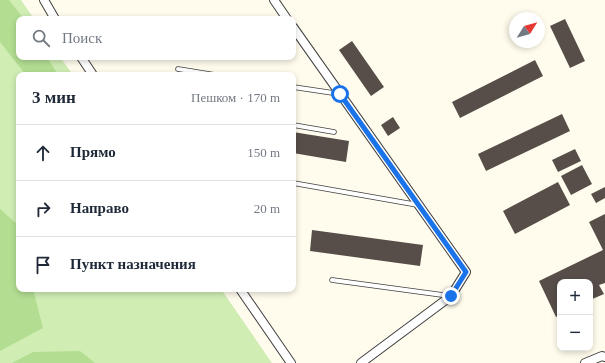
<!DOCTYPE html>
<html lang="ru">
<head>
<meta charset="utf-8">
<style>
  body { margin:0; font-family:"Times New Roman",serif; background:#f6f6f7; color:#1f2937 }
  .controls { position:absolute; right:12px; bottom:12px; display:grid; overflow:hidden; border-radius:8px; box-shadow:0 2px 6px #0003 }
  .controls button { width:36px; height:36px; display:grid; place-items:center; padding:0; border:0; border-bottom:1px solid #e0e1e3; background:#fff; color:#1f2937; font:20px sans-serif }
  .compass { position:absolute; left:509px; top:12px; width:36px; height:36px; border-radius:50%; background:#fff; box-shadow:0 2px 6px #0003; rotate:53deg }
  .stop { position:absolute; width:12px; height:12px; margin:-9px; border:3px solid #1a73e8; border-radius:50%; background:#fff }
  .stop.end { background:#1a73e8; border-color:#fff; box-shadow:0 1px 4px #0008 }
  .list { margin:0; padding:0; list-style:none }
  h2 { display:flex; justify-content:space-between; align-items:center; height:52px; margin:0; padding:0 16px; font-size:17px }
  h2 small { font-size:13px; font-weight:400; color:#747a83 }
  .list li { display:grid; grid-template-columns:26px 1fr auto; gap:12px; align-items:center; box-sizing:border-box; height:56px; padding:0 16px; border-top:1px solid #e0e1e3 }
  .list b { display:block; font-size:15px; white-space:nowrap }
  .list em { font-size:13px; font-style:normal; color:#747a83 }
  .icon { flex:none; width:22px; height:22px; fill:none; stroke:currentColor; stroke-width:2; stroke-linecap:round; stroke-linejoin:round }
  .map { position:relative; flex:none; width:605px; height:363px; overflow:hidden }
  .search { position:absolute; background:#fff; box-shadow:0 2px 6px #0003; left:16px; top:16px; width:280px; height:44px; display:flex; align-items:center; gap:10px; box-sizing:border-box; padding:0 14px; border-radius:8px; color:#747a83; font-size:15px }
  .panel { position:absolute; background:#fff; box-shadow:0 2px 6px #0003; left:16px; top:72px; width:280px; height:220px; border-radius:8px }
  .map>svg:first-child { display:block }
</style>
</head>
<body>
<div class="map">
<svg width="605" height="363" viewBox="0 0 605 363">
  <rect width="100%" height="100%" fill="#fffced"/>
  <path fill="#d0edb4" d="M0 0H21L34 19H19V57H60L73 75H19V289H221L272 363H0Z"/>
  <path fill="#b3de92" d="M0 0H9L24 19H19V57H47L58 75H26L0 42Z
    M0 209 19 226V289H33L43 328 0 351Z
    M80 351 95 363H12L33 352Z"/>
  <path fill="#574e49" d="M565 19 585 61 570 68 550 26Z
    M352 41 384 87 371 96 339 50Z
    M535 60 543 76 460 118 452 102Z
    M562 114 570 131 486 171 478 154Z
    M393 117 400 128 388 136 381 125Z
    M293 132 349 141 346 162 293 153Z
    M575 149 581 161 558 172 552 160Z
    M582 165 592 184 571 195 561 176Z
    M558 182 570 205 515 234 503 211Z
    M605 187V198L596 203 591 194Z
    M605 214V283L599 285 604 294 590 300V282H560V315L556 317 539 281 603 250 589 222Z
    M312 230 423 245 420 266 310 251Z"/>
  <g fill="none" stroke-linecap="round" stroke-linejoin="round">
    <defs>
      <path id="service" d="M178 69 215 75
        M293 87 340 94
        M293 125 334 132
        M293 183 418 205
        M332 280 450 296"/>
      <path id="minor" d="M44 0 55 19
        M274 0 287 19
        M293 27 466 272 451 296 361 363
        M81 57 93 75
        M240 289 291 363
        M585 363 602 356 605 357"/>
    </defs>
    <use href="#service" stroke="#404040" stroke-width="5.5"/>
    <use href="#minor" stroke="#404040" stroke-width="10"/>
    <use href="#service" stroke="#fff" stroke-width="4"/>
    <use href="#minor" stroke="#fff" stroke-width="8"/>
  </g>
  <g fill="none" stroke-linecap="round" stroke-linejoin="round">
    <path stroke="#1a73e8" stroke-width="5" d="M340 94 466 272 451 296"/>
  </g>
</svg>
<div class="controls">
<button>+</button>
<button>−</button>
</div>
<svg class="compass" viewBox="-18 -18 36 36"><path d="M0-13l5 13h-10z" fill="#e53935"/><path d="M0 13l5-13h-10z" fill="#747a83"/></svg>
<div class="stop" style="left:340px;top:94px"></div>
<div class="stop end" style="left:451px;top:296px"></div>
<div class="search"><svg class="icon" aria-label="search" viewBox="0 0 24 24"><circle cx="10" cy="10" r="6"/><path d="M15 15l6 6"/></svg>Поиск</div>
<section class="panel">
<h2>3 мин<small>Пешком · 170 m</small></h2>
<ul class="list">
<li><svg class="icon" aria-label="ahead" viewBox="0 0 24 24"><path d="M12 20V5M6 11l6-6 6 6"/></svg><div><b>Прямо</b></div><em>150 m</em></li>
<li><svg class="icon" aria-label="right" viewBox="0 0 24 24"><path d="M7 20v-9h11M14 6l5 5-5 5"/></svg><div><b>Направо</b></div><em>20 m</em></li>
<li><svg class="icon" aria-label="arrive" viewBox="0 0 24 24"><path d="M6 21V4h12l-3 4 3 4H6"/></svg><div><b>Пункт назначения</b></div></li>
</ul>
</section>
</div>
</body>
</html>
